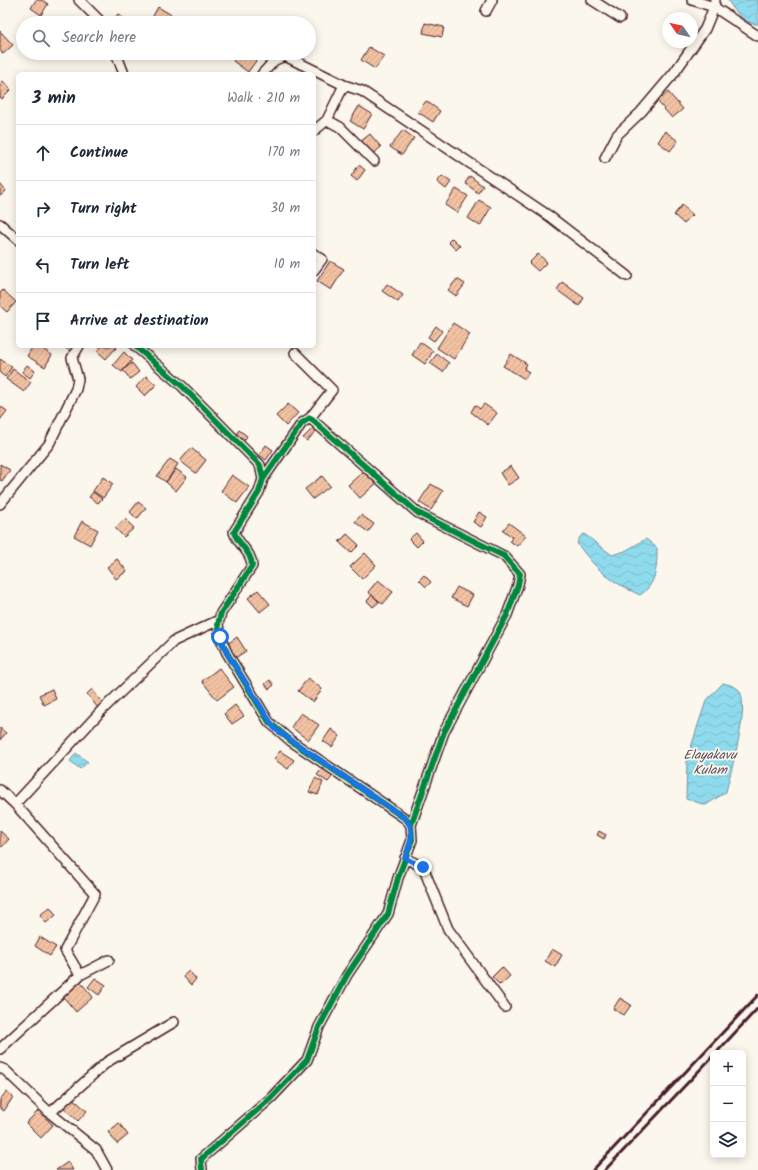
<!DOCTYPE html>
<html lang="en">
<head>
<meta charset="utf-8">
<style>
  body { margin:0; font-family:Kalam,sans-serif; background:#f2f2f3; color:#1f2937 }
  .controls { position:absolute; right:12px; bottom:12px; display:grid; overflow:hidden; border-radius:6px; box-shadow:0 2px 10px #0003 }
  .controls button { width:36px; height:36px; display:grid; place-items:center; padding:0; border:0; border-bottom:1px solid #e0e1e3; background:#fff; color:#1f2937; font:20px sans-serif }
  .compass { position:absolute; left:662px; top:12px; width:36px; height:36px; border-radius:50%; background:#fff; box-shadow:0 2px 10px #0003; rotate:304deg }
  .stop { position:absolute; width:12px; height:12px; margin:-9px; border:3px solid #1a73e8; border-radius:50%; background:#fff }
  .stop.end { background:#1a73e8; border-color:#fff; box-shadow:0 1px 4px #0008 }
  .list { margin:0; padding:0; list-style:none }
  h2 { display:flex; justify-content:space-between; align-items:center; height:52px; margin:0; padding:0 16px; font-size:17px }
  h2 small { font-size:13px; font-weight:400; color:#747a83 }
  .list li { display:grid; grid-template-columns:26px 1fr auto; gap:12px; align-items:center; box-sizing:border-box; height:56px; padding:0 16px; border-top:1px solid #e0e1e3 }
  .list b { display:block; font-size:15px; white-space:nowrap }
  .list em { font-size:13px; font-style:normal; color:#747a83 }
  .icon { flex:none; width:22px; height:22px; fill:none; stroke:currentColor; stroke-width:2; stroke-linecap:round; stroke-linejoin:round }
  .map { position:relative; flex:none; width:758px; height:1170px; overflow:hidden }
  .search { position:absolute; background:#fff; box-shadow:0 2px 10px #0003; left:16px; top:16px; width:300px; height:44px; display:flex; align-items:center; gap:10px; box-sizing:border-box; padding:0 14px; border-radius:22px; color:#747a83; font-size:15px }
  .panel { position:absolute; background:#fff; box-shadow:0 2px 10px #0003; left:16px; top:72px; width:300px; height:276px; border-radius:6px }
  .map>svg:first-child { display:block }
</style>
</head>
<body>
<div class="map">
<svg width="758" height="1170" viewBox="0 0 758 1170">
  <defs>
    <pattern id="water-waves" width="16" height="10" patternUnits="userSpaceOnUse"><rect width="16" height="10" fill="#8edbed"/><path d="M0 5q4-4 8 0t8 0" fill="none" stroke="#7cbccb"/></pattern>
    <pattern id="building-hatch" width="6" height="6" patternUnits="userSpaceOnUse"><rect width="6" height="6" fill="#f2c2a2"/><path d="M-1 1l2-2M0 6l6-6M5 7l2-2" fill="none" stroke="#d1a68c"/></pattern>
  </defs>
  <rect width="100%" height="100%" fill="#fbf7ec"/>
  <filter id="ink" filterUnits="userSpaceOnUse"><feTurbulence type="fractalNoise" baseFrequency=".025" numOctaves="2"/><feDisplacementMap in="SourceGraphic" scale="8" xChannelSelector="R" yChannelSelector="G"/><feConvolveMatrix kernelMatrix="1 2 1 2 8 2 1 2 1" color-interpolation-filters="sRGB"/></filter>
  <g filter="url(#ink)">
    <path fill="url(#water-waves)" stroke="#73909f" d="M728 0H758V24C746 25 733 10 728 0Z
      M584 534 612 555 625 551 646 539 657 548C657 566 657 584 640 595 611 582 595 569 577 543L580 537Z
      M723 683C727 684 735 686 738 689 752 702 730 773 726 792L706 805 686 799 687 760 698 725 706 701Z
      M76 753 88 762 80 769 70 761Z"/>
    <path fill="url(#building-hatch)" stroke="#4a1f2b" d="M36 0H42L48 4 41 15 31 8Z
      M158 7 180 20 178 23 171 20 169 23H165L153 16Z
      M118 14 127 21 126 23H111Z
      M185 16 190 22 178 23Z
      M425 23 444 27 442 37 423 33Z
      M0 31 13 45 3 54 0 50Z
      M369 47 384 56 375 69 361 60Z
      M47 53H57L53 58Z
      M239 53H250L258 58 248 72 233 61Z
      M3 81 11 90 2 99 0 97V84Z
      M668 92 683 109 672 118 657 101Z
      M426 101 440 111 433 122 418 112Z
      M359 106 372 114 363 129 350 121Z
      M403 130 414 138 402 155 390 147Z
      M665 131 678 141 670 151 658 142Z
      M370 134 381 147 372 155 360 142Z
      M359 165 365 170 357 181 351 176Z
      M442 176 451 182 446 189 437 182Z
      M470 176 483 186 478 193 465 183Z
      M0 184 6 191 0 196Z
      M456 189 468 196 457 213 445 205Z
      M479 200 491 207 480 226 468 218Z
      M682 205 693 215 684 224 674 215Z
      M452 238 460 246 456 250 448 242Z
      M538 254 547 262 538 271 529 263Z
      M330 261 344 269 331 290 317 281Z
      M457 279 465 284 456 296 448 290Z
      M562 282 584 298 579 306 557 290Z
      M387 284 403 295 398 302 382 291Z
      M3 290 16 302 7 312 0 306V293Z
      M453 323 470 334 454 359 437 348Z
      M436 326 442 331 434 341 428 337Z
      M420 342 433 351 425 364 412 355Z
      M33 346H38L52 355 45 367 27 356Z
      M63 346H75L71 352Z
      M102 346H115L117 347 106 359 97 351Z
      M124 352 132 360 122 372 113 365Z
      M437 354 449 363 443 372 430 363Z
      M511 354 527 364 524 369 529 372 525 379 503 366Z
      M0 359 12 367 5 377 0 373Z
      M132 363 139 372 130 379 123 370Z
      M27 365 35 371 30 378 22 372Z
      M13 369 31 382 24 392 6 379Z
      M146 376 156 385 145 396 136 387Z
      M288 404 298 413 286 426 276 416Z
      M484 404 497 413 488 425 471 412 475 405 480 409Z
      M0 406 7 411 0 420Z
      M314 427 317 430 307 441 303 438Z
      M239 430 247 436 243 442 235 436Z
      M266 445 273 450 266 460 259 455Z
      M191 448 206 460 196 473 180 461Z
      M170 459 178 464 166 482 157 476Z
      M0 464 10 470 2 481 0 480Z
      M511 466 519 478 508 485 500 473Z
      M176 469 187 477 176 491 166 482Z
      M366 469 378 482 360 498 348 485Z
      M232 475 249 487 237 503 221 491Z
      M322 476 330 486 313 499 305 489Z
      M103 477 113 484 103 498 93 491Z
      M431 484 443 491 431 510 419 502Z
      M93 492 102 499 98 503 89 497Z
      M138 502 146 508 137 519 130 512Z
      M479 512 487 517 481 527 473 522Z
      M361 515 374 524 368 532 355 522Z
      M125 519 134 528 124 537 115 528Z
      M82 521 98 530 90 545 74 536Z
      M509 523 526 536 517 546 510 541 512 537 503 530Z
      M416 533 423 541 417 547 409 539Z
      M347 534 359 545 351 553 339 542Z
      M365 553 376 565 362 579 350 567Z
      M117 559 127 571 116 579 107 567Z
      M424 575 431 582 426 587 419 580Z
      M378 580 393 592 383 604 368 592Z
      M457 587 473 595 467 606 451 598Z
      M258 590 270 604 260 612 248 598Z
      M372 595 379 602 373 607 367 601Z
      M237 637 246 651 235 658 226 645Z
      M219 668 234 687 217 700 202 681Z
      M308 678 322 689 313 702 298 691Z
      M270 680 274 685 269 689 265 684Z
      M52 689 56 699 44 705 39 695Z
      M92 689 103 704 98 708 87 694Z
      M235 705 244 716 232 724 224 714Z
      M301 713 319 725 308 740 291 727Z
      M0 728 6 733 0 740Z
      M331 729 340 736 332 747 323 741Z
      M280 751 294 760 288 769 274 759Z
      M324 766 335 773 328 782 317 775Z
      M315 778 323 782 318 795 309 792Z
      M0 831 9 839 2 847 0 845Z
      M599 831 606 835 604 839 597 835Z
      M50 907 56 915 46 923 40 915Z
      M40 937 56 947 50 956 35 946Z
      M552 949 562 955 555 967 545 961Z
      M502 967 510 976 500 985 492 977Z
      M189 971 196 979 191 985 183 976Z
      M95 978 106 985 99 995 88 987Z
      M78 979 93 997 76 1012 60 993Z
      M620 998 631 1005 624 1015 613 1009Z
      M6 1092 13 1097 4 1111 0 1108V1100Z
      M68 1094 87 1111 78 1121 59 1103Z
      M38 1111 53 1125 41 1138 26 1123Z
      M119 1123 128 1135 117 1144 108 1132Z
      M68 1162 73 1170H56Z"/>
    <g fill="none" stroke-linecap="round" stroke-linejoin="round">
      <defs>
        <path id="street" d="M79 0 102 23
          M592 0 620 18
          M715 0 714 7 758 36
          M486 11 492 0
          M116 53 124 74
          M262 74 275 60 285 56 344 85 362 91 549 216 627 276
          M327 120 340 127 374 161
          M314 131 327 120 344 85
          M605 158 617 135 641 112 674 73 705 29 714 7 692 0
          M0 224 18 240
          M314 254 322 259 314 270
          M135 346 182 386 260 465 263 479 259 492 234 532C238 545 252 552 252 566L221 613 218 624 220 637 227 653 269 722 291 741 406 819 411 825 412 840 398 878 388 914 347 975 319 1027 307 1060 271 1098 201 1159 202 1170
          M295 353 332 390 310 418
          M263 479 302 423 310 418 418 513 504 556 520 574 518 585 507 615 444 732 411 825
          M0 504 49 444 76 389 78 379 72 358 79 346
          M0 790 15 804 102 710 174 641 219 620
          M15 804 95 894 65 950 80 975
          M405 858 423 867 448 929 505 1007
          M0 1049 80 975 109 960
          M0 1068 5 1070 50 1113 96 1150 107 1170
          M50 1113 107 1062 174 1022"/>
      </defs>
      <use href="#street" stroke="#4a1f2b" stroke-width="12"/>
      <use href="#street" stroke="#fbf7ec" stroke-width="9"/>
      <path stroke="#4a1f2b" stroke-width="3" d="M716 1053 758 1008
        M593 1170 758 995
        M605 1170 713 1056"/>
      <defs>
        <path id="cycleway" d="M135 346 182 386 260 465 263 479 259 492 234 532C238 545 252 552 252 566L221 613 218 624 220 637 227 653 269 722 291 741 406 819 411 825 412 840 398 878 388 914 347 975 319 1027 307 1060 271 1098 201 1159 202 1170
          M263 479 302 423 310 418 418 513 504 556 520 574 518 585 507 615 444 732 411 825"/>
      </defs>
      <use href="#cycleway" stroke="#fbf7ec" stroke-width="8"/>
      <use href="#cycleway" stroke="#00873e" stroke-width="6"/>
    </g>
  </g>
  <g fill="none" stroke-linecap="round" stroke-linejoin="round" filter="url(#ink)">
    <path stroke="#1a73e8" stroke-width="5" d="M220 637 227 653 275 729 406 819C416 831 410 844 405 858L423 867"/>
  </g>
  <g text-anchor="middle" stroke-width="3.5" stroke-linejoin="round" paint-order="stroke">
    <g font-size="13" font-style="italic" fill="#5b4e5c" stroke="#fbf7ec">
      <text x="710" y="759">Elayakavu<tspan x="710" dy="15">Kulam</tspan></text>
    </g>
  </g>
</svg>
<div class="controls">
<button>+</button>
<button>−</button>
<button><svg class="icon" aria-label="layers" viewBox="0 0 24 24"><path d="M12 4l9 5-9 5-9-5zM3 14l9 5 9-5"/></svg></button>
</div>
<svg class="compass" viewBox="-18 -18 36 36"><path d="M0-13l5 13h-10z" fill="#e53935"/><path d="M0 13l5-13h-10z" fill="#747a83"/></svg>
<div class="stop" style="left:220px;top:637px"></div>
<div class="stop end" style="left:423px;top:867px"></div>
<div class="search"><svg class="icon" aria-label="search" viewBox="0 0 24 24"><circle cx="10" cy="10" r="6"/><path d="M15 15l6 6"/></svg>Search here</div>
<section class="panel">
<h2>3 min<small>Walk · 210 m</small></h2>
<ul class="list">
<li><svg class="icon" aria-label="ahead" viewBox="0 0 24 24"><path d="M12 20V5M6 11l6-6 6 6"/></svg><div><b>Continue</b></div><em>170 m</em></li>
<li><svg class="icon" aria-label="right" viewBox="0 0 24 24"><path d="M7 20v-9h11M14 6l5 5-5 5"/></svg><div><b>Turn right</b></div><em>30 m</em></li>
<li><svg class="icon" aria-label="left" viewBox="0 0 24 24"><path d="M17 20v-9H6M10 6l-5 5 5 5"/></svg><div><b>Turn left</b></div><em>10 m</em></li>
<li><svg class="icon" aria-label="arrive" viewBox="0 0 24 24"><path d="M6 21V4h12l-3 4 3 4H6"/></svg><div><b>Arrive at destination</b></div></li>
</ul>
</section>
</div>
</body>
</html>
